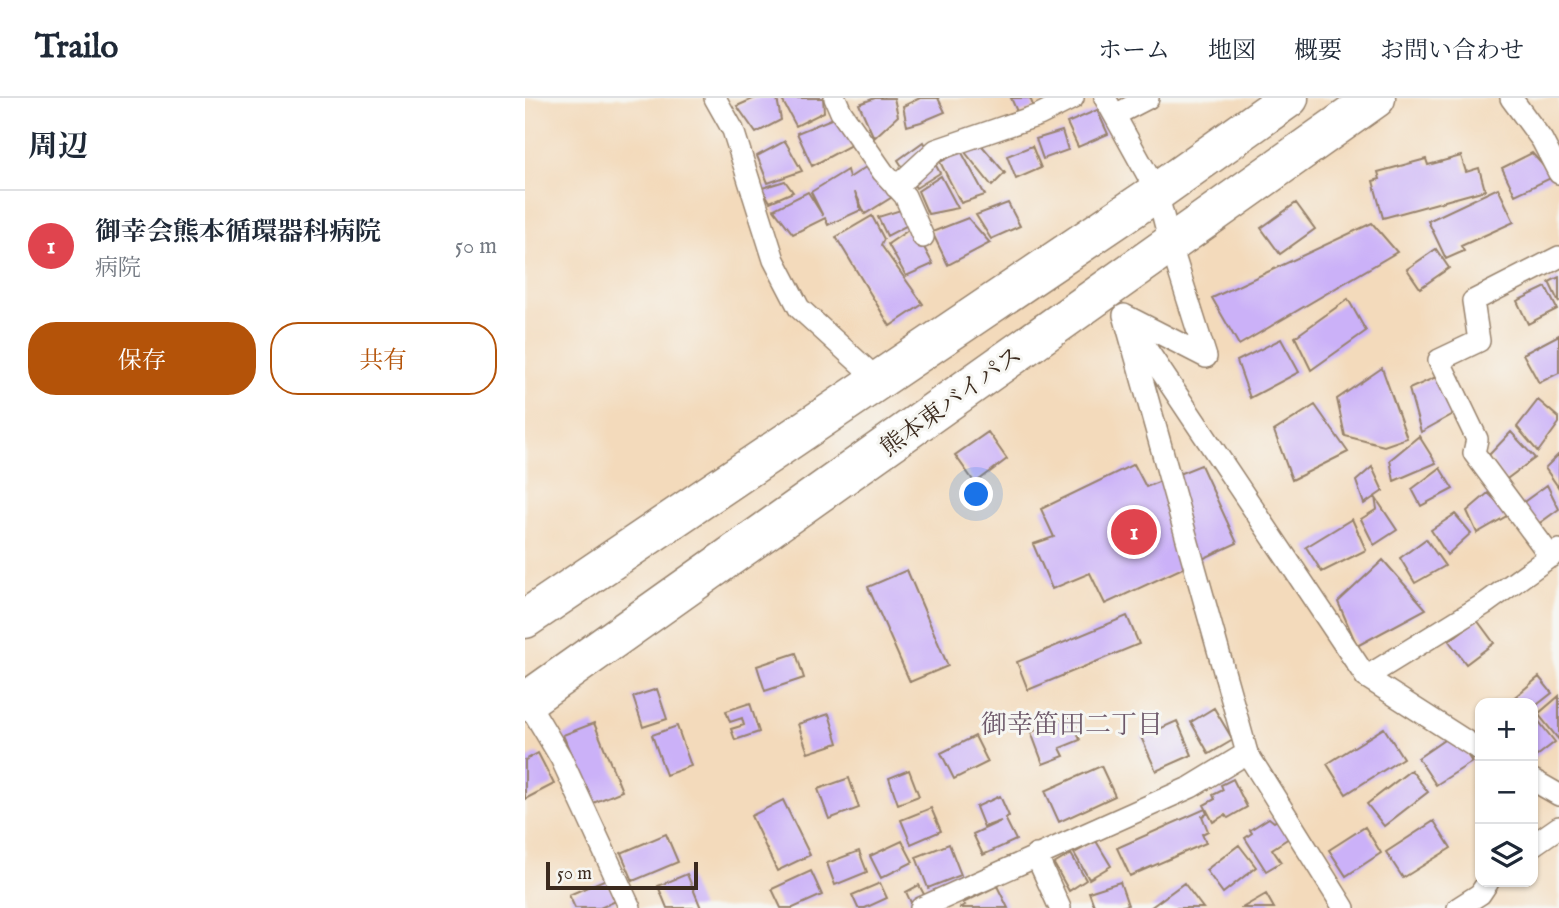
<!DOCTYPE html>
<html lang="ja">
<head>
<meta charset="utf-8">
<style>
  body { margin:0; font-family:"IM FELL English","Noto Serif JP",serif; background:#f6f6f7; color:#1f2937 }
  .controls { position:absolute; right:21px; bottom:21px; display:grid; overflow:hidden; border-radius:14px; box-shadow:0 2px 5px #0004 }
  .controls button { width:63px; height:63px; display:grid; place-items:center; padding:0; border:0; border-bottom:2px solid #e0e1e3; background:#fff; color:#1f2937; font:35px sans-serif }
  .scale { position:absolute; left:21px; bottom:18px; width:152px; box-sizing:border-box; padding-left:7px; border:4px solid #3b2a1e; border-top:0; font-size:19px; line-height:24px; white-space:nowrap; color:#3b2a1e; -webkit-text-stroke:5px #f6f6f2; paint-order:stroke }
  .you { position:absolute; left:452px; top:397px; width:24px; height:24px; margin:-18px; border:5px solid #fff; border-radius:50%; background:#1a73e8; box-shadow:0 0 0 10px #1a73e833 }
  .badge { display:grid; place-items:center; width:46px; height:46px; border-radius:50%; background:#b45309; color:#fff; font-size:23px; font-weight:700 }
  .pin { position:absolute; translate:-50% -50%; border:4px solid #fff; box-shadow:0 2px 7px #0006 }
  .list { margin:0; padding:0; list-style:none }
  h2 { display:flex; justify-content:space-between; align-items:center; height:91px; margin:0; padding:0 28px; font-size:30px }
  h2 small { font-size:23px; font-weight:400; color:#747a83 }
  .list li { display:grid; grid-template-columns:46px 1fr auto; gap:21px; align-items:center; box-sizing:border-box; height:112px; padding:0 28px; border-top:2px solid #e0e1e3 }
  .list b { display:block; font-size:26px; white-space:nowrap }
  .list p { margin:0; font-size:23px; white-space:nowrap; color:#747a83 }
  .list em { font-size:23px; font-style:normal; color:#747a83 }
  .actions { display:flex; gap:14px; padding:21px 28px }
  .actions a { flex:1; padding:16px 0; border:2px solid #b45309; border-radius:28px; text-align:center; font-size:24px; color:#b45309 }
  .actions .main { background:#b45309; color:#fff }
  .icon { flex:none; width:38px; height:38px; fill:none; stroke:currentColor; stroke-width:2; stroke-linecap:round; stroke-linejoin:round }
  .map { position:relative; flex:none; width:1034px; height:810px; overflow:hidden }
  header { display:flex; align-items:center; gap:42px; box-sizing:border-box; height:98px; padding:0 35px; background:#fff; border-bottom:2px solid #e0e1e3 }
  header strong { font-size:33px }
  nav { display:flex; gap:38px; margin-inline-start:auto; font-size:24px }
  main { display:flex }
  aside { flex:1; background:#fff }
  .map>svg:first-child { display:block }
</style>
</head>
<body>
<header>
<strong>Trailo</strong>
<nav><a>ホーム</a><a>地図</a><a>概要</a><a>お問い合わせ</a></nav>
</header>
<main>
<aside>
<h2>周辺<small></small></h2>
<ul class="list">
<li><span class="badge" style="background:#e0444e">1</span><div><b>御幸会熊本循環器科病院</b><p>病院</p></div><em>50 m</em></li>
</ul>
<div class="actions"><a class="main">保存</a><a>共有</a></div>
</aside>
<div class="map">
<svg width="1034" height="810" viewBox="0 0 1034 810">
  <rect width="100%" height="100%" fill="#f6f6f2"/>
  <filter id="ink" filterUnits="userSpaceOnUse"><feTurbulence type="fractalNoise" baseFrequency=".0143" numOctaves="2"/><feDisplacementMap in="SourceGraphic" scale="14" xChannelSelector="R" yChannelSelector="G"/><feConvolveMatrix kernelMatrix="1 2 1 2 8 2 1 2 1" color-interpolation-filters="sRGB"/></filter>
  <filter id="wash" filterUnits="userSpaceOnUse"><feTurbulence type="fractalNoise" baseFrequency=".00686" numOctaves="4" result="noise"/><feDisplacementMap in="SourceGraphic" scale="28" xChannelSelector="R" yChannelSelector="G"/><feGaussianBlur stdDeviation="1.57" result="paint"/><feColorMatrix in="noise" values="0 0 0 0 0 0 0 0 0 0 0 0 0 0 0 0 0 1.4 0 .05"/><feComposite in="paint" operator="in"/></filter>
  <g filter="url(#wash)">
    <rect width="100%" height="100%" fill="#f3dabb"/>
    <g id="blocks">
      <path fill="#cbb1f8" d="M230 0H252L256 22 231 35 212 8Z
        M256 0H298L299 14 271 28Z
        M350 0H369L373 18 349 40 334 6Z
        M395 0H413L420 14 396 24 382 28 378 8Z
        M486 0H505L509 10 493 16Z
        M572 12 583 36 553 49 542 25Z
        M311 19 328 46 287 68 272 35Z
        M442 30 480 75 467 88 428 39Z
        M537 33 543 52 518 61 511 41Z
        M260 43 277 73 243 85 232 58Z
        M398 44 415 75 391 90 373 62Z
        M507 48 516 70 491 81 482 58Z
        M436 53 460 97 436 105 415 64Z
        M1007 55 1028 79 990 97 977 70Z
        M936 58 941 74 954 70 960 92 858 120 848 83 855 81 853 74 901 61 903 67Z
        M347 65 372 96 340 116 330 94 336 112 303 127 300 120 268 136 249 111 283 94 298 118 286 94 322 72 324 80Z
        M416 78 433 110 403 116 393 93Z
        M260 83 268 94 245 104 237 90Z
        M973 90 989 124 936 148 939 153 921 161 903 123Z
        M483 105 495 128 466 141 451 117Z
        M771 105 790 131 755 156 736 130Z
        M379 111 381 128 362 138 353 119Z
        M347 118 359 141 356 147 398 206 365 228 311 139Z
        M443 120 465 145 423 167 407 134Z
        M847 125 872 154 714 247 687 200Z
        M388 129 408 166 381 178 363 146Z
        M911 151 924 170 895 190 882 171Z
        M1034 179V205L1024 184Z
        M1021 189 1032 211 1003 226 992 203Z
        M823 201 841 233 786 272 770 239Z
        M1034 237V275L1014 285 998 256Z
        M756 241 774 274 725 300 712 263Z
        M857 270 882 340 859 348 820 338 812 301Z
        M911 279 932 314 896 334 884 291Z
        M1013 302 1034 320V325L1013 354 992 329Z
        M790 307 823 354 767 382 749 333Z
        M463 334 482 361 450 385 430 357Z
        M986 334 1010 360 979 383 964 357Z
        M894 338 911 365 869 383 865 362Z
        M1034 356V390L1020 370Z
        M609 366 621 389 676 367 712 445 580 506 565 475 527 491 508 446 529 439 516 411Z
        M847 369 858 393 839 406 831 383Z
        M915 370 928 391 896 408 887 391Z
        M1022 387 1034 411 1012 427 996 406Z
        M963 395 985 416 952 435 942 413Z
        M850 399 872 432 849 447 836 421 852 411Z
        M930 416 946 435 922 457 906 432Z
        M827 421 841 452 797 474 781 449Z
        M901 441 920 468 890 485 875 460Z
        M858 462 901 511 832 548 813 504Z
        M382 472 423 568 385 584 343 489Z
        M602 518 614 546 503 592 492 564Z
        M952 522 969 545 941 566 924 543Z
        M271 555 279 580 240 593 232 568Z
        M1014 579 1027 595 1008 610V605H989L986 602Z
        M132 591 142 621 118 629 108 599Z
        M1034 598V642L1013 616Z
        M225 605 234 634 210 642 206 631 219 627 217 620 205 624 201 613Z
        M689 610 708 642 684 656 666 624Z
        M304 616 313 645 283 655 273 626Z
        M1008 616 1030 644 1008 661Z
        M546 618 555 642 535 650 539 658 518 666 506 634Z
        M652 623 667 657 631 673 616 639Z
        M69 625 97 693 66 706 38 637Z
        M152 628 166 668 141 677 127 637Z
        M859 630 878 660 821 696 802 666Z
        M928 636 947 664 911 687 893 660Z
        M450 638 463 664 429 681 416 655Z
        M13 655 29 686 0 701V662Z
        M576 668 590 698 534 724 520 693Z
        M384 672 394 698 373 706 364 680Z
        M886 672 903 694 859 728 842 706Z
        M324 680 334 710 304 721 293 691Z
        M708 681 722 709 703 720 700 717 688 724 679 707 690 701 688 697 698 692 696 687Z
        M475 698 484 718 480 720 491 742 458 757 448 736 476 723 459 729 451 709Z
        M258 702 285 757 252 773 226 718Z
        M406 710 416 733 386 746 376 722Z
        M680 711 682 716 677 718 683 733 677 736 681 745 605 778 592 750Z
        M744 720 749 724 755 720 767 738 747 751 756 764 741 773 720 740 727 735 725 732Z
        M909 723 926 750 878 780 861 754Z
        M840 729 856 755 821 778 804 752Z
        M141 736 153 764 108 783 96 755Z
        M377 743 388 764 356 780 345 758Z
        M571 743 586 768 564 781 549 755Z
        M424 746 436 777 403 790 391 759Z
        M714 747 731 769 698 795 681 772Z
        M334 753 342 774 310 787 302 765Z
        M546 756 561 782 544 793 529 766Z
        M286 773 297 797 268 810H256L247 791Z
        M162 776 176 810H142L133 788Z
        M81 781 91 803 75 810H50L44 797Z
        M595 784 603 807 592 810H570L564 794Z
        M355 785 362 800 340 810H333L327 797Z
        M659 785 678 810H625Z
        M394 787 401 800 387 807 381 794Z
        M472 788 483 810H434L440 807 438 805Z
        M741 796 749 810H717Z"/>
    </g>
  </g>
  <g filter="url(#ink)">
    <use href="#blocks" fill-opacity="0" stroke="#97826c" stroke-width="2"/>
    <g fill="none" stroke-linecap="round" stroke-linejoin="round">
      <defs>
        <path id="street" d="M190 0 208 32 249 162 274 210 353 282
          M310 0 316 14 358 74 380 98 398 139
          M580 0 632 94 645 145 681 259 601 218
          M986 0 1017 42 1034 75
          M590 17 623 0
          M371 89 411 52 514 17 548 0
          M610 234 841 579 955 652
          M1026 459 949 355 952 341 914 262 954 243 948 203 1034 159
          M841 579 961 505 1034 452
          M2 603 36 660 105 810
          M722 655 819 810
          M1008 682 1034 697
          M1008 747 1034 729
          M511 757 535 810
          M396 810 666 689 722 655 599 217
          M933 810 955 796 963 784"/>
        <path id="highway" d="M0 521 632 94 764 0
          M0 604C285 405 566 200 851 0"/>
      </defs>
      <use href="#street" stroke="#97826c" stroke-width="24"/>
      <use href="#highway" stroke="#97826c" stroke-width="41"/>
      <use href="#street" stroke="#fff" stroke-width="21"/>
      <use href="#highway" stroke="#fff" stroke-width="38"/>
    </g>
  </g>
  <g text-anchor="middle" stroke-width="6" stroke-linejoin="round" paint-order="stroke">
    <g font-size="24" fill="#3b2a1e" stroke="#f6f6f2">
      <text transform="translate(426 303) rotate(-36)" y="8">熊本東バイパス</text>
    </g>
    <g font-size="26" fill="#6d596a" stroke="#f6f6f2">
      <text x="547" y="635">御幸笛田二丁目</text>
    </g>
  </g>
</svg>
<div class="controls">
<button>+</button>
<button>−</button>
<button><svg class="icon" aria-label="layers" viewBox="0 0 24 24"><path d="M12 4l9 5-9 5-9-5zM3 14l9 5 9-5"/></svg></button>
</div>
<div class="scale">50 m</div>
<div class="you"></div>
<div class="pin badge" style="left:609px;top:434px;background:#e0444e">1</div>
</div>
</main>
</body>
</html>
